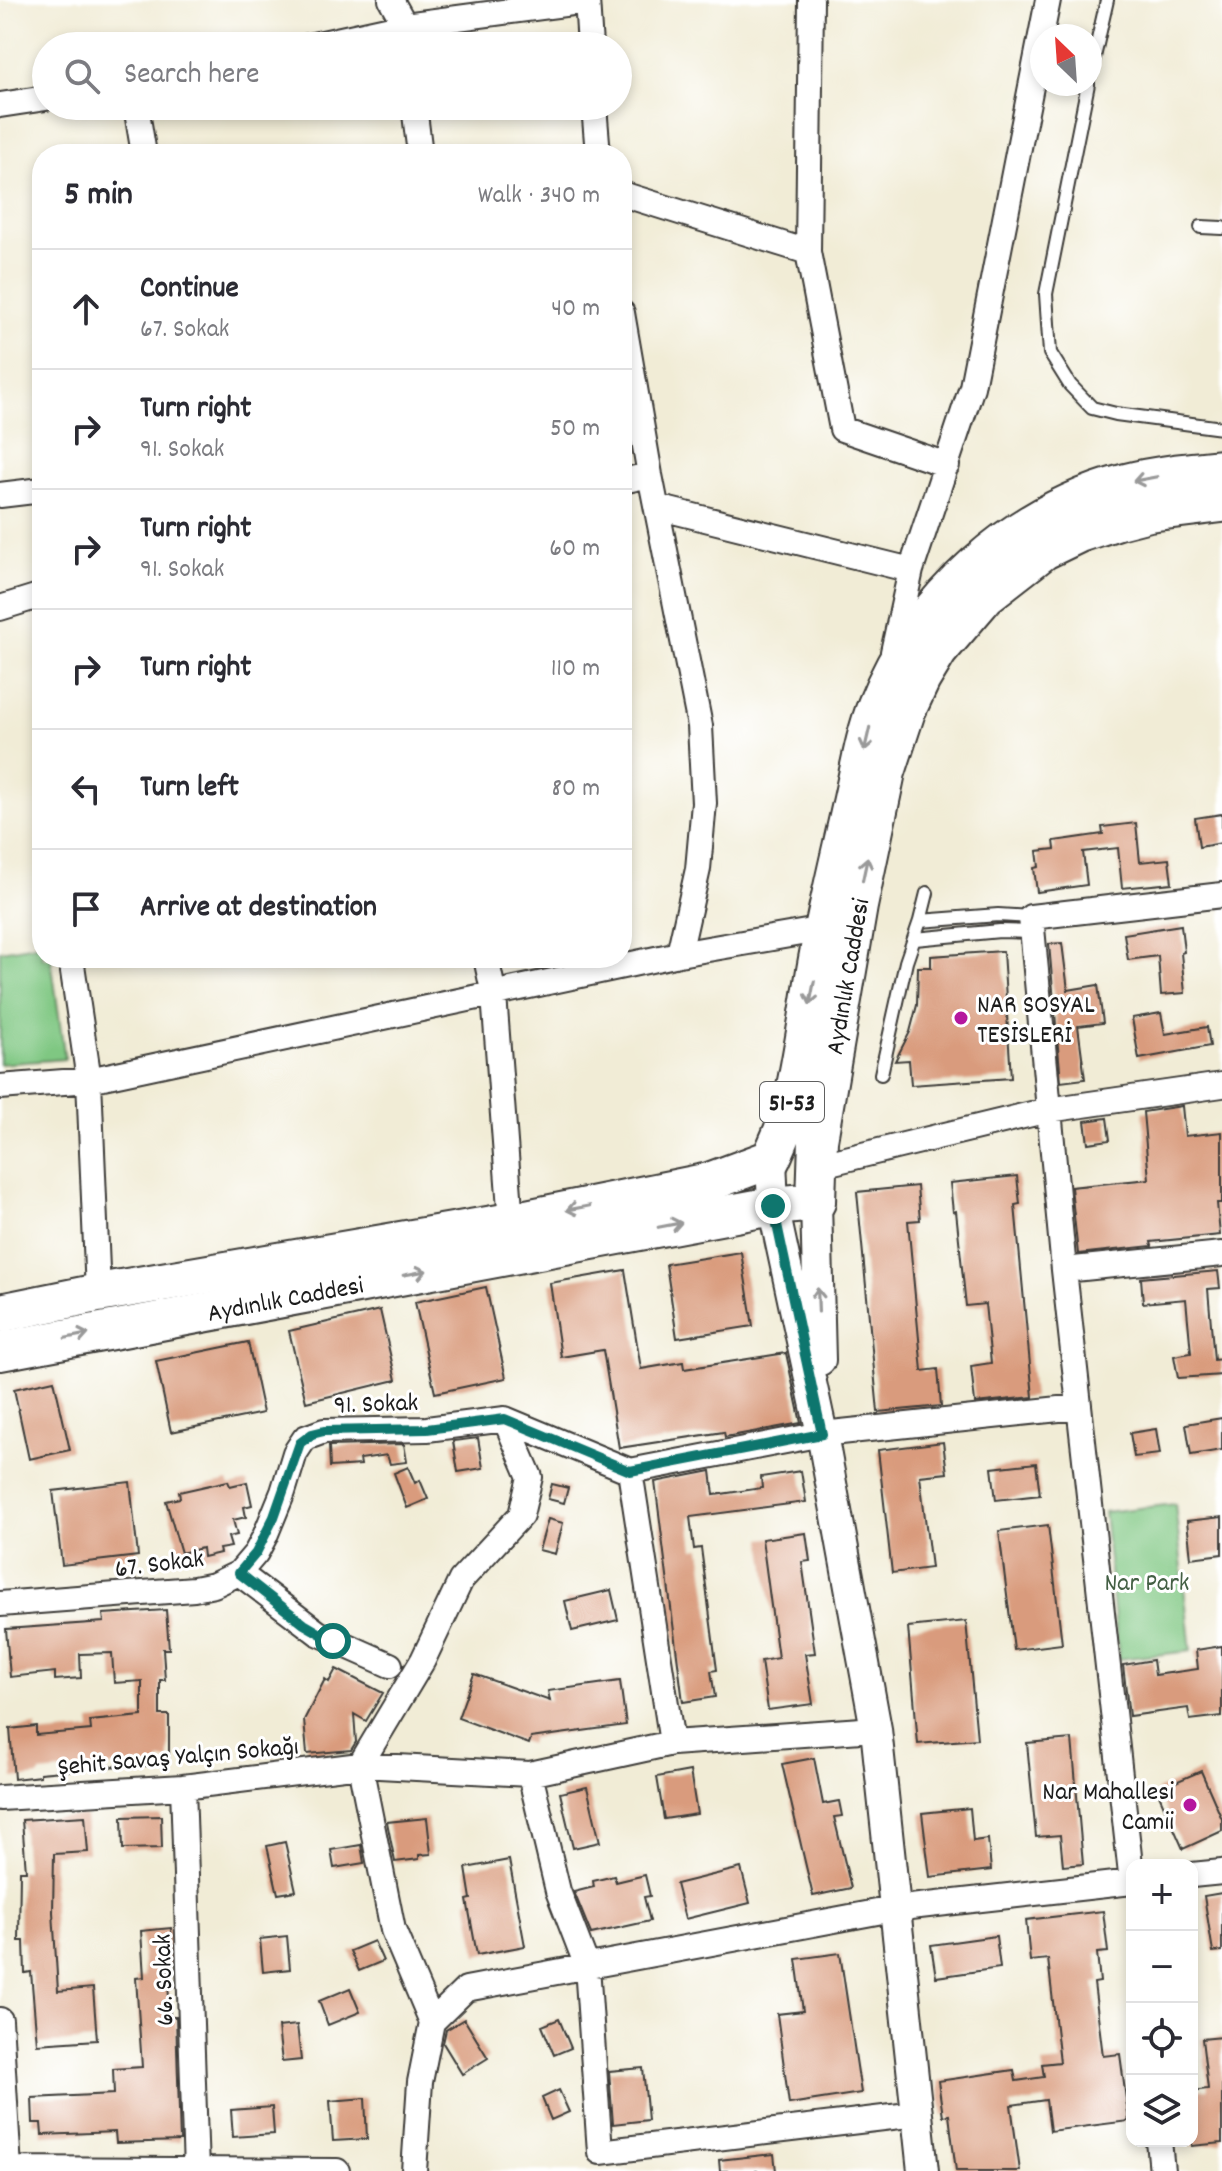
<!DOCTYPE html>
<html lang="en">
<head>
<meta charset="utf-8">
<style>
  body { margin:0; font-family:Dekko,sans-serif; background:#f2f2f3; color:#2b2b33 }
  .controls { position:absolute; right:24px; bottom:24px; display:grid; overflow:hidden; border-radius:16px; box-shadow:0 4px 12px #0003 }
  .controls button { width:72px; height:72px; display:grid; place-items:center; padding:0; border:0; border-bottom:2px solid #e1e1e2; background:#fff; color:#2b2b33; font:40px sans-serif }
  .compass { position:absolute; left:1030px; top:24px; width:72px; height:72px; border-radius:50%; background:#fff; box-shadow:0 4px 12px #0003; rotate:335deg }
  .stop { position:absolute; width:24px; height:24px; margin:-18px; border:6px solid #0f766e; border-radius:50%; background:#fff }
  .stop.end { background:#0f766e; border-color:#fff; box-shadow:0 2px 8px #0008 }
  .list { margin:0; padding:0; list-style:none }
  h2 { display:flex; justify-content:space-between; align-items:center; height:104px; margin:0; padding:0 32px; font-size:34px }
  h2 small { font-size:26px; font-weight:400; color:#7c7c81 }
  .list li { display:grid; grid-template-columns:52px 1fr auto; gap:24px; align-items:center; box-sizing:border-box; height:120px; padding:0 32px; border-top:2px solid #e1e1e2 }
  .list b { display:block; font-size:30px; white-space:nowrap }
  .list p { margin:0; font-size:26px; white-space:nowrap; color:#7c7c81 }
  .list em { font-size:26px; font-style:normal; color:#7c7c81 }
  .icon { flex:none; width:44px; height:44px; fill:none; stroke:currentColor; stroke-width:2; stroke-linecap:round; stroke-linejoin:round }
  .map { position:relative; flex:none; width:1222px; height:2171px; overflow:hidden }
  .search { position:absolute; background:#fff; box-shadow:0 4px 12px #0003; left:32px; top:32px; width:600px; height:88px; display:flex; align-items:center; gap:20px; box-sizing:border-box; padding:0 28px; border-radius:44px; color:#7c7c81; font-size:30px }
  .panel { position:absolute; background:#fff; box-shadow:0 4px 12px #0003; left:32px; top:144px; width:600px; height:824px; border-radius:32px }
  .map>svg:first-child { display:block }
</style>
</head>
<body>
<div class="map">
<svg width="1222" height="2171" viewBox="0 0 1222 2171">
  <rect width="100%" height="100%" fill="#fff"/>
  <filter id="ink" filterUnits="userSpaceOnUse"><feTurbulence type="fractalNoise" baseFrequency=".0125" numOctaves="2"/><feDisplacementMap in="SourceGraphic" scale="16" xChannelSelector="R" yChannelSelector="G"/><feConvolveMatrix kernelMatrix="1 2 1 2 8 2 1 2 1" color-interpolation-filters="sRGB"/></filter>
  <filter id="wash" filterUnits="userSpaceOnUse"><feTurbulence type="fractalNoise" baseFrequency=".006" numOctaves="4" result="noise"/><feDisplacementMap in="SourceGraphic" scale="32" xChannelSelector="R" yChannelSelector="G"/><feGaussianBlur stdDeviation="1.8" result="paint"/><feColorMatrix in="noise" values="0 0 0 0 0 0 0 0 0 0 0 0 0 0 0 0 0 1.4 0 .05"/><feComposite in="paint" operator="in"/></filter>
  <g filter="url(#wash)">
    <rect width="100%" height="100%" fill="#f1ecd6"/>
    <path fill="#7fc782" stroke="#4e724f" stroke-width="2" d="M42 944V958H51L65 1059 0 1064V951Z
      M1175 1504 1191 1651 1119 1659 1104 1512Z"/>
    <g id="blocks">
      <path fill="#d99b7d" d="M1222 814V843L1199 847 1195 818Z
        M1136 823 1140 862 1169 859 1172 883 1122 888 1118 848 1083 852 1087 885 1037 892 1034 868 1039 867 1037 851 1055 849 1054 841 1103 834 1102 827Z
        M1181 925 1184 952 1181 953 1185 993 1161 995 1158 956 1128 960 1124 934Z
        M1062 943 1068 990 1098 985 1103 1023 1078 1026 1085 1079 1061 1082 1049 944Z
        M1003 951 1011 1078 911 1085 909 1060 895 1061 910 1032 917 1005 918 967H931V956Z
        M1161 1013 1165 1034 1207 1027 1210 1046 1139 1059 1132 1018Z
        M1182 1106 1185 1136 1222 1132V1203H1217L1220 1235 1151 1242 1152 1246 1078 1254 1071 1187 1149 1179 1143 1112Z
        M1107 1118 1110 1140 1088 1143 1085 1121Z
        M1017 1176 1020 1204 1015 1205 1033 1397 975 1403 971 1366 991 1363 985 1304 966 1306 956 1211 953 1212 950 1183Z
        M917 1186 920 1220 908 1221 922 1371 938 1369 941 1406 878 1412 857 1192Z
        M741 1252 753 1326 677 1338 666 1264Z
        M625 1270 641 1369 683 1362 684 1369 786 1353 801 1423 725 1437 724 1432 619 1448 603 1350 561 1357 550 1283Z
        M1218 1271 1220 1288 1208 1289 1214 1360 1222 1359V1375L1178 1378 1174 1356 1191 1353 1186 1299 1143 1303 1141 1278Z
        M486 1287 506 1378 435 1393 415 1302Z
        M380 1310 396 1380 306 1402 289 1331Z
        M248 1342 263 1413 171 1432 156 1361Z
        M54 1380 70 1450 29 1459 14 1389Z
        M1222 1418V1450L1191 1455 1186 1424Z
        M1156 1429 1160 1454 1134 1457 1130 1433Z
        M478 1438 483 1468 458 1472 453 1441Z
        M943 1442 947 1473 920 1476 931 1568 892 1573 878 1450Z
        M404 1444 407 1462 390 1464 387 1455 360 1459 361 1465 330 1467 329 1446Z
        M1036 1463 1040 1495 996 1500 992 1468Z
        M408 1467 415 1483 420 1480 428 1499 407 1508 394 1473Z
        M711 1471 714 1495 762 1488 761 1477 801 1471 806 1502 690 1517 694 1549 701 1548 717 1670 711 1671 715 1697 683 1702 655 1482Z
        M228 1481 230 1486 247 1482 252 1505 244 1507 246 1517 233 1520 237 1535 228 1537 231 1547 219 1549 220 1553 203 1557 202 1548 181 1553 166 1501 180 1498 179 1492Z
        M130 1482 138 1556 62 1565 53 1491Z
        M552 1484 568 1488 564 1503 548 1499Z
        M1222 1517V1554L1191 1558 1187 1521Z
        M548 1519 563 1523 555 1554 539 1550Z
        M1048 1525 1062 1644 1014 1650 999 1531Z
        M806 1533 810 1561 802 1562 815 1653 805 1654 813 1704 768 1710 761 1661 778 1658 762 1539Z
        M611 1590 618 1620 572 1631 565 1601Z
        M166 1610 169 1649H163L165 1680H160V1715H169V1760H160V1766H142V1764L40 1773V1776L14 1779 10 1729 36 1726V1735L91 1730 90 1721 142 1716V1681L114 1683 112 1653 80 1654 81 1678 55 1680V1672L10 1677 6 1629 104 1622 103 1614Z
        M966 1621 977 1739 918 1744 908 1627Z
        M1222 1646V1716L1190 1720 1188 1708 1129 1716 1123 1665 1153 1660 1155 1675 1198 1669 1196 1650Z
        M336 1669 383 1693 366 1721 354 1714 356 1742 351 1750 307 1754 304 1720 325 1679 329 1682Z
        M474 1674 550 1701 548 1691 620 1681 626 1725 531 1738 529 1744 458 1718Z
        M1072 1739 1083 1864 1063 1866 1060 1835 1036 1837 1027 1743Z
        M814 1758 823 1804 839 1801 842 1816 834 1817 851 1888 813 1896 782 1764Z
        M690 1771 697 1814 664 1819 657 1777Z
        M1201 1771 1222 1819V1831L1183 1849 1157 1790Z
        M587 1787 600 1842 573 1848 560 1793Z
        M970 1808 973 1841 988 1839 991 1870 930 1877 922 1813Z
        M85 1816 88 1852 54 1854 53 1912 58 1991 93 1988 97 2040 37 2044 31 1972 25 1973 24 1941H19L20 1871H26L22 1820Z
        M161 1816 162 1848 123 1849 122 1817Z
        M427 1818 431 1854 419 1855V1859L395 1862 387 1822Z
        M285 1842 296 1891 278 1894 267 1846Z
        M361 1845 364 1863 334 1868 331 1850Z
        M509 1860 525 1946 477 1955 467 1900 471 1899 466 1868Z
        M741 1868 750 1903 685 1919 676 1884Z
        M645 1875 650 1896 644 1897 650 1921 591 1934 574 1892 594 1887 593 1881 614 1876 616 1882Z
        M1222 1893V1951L1213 1952 1204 1896Z
        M1103 1911 1108 1952 1097 1953 1100 1982 1094 1983 1103 2056 1120 2054 1129 2121 1050 2131 1046 2100 1011 2105 1020 2171H956L949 2115 943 2116 938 2081 1014 2070 1016 2081 1044 2077 1042 2064 1060 2062 1048 1959 1030 1961 1026 1920Z
        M171 1928 173 1964H167L170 2017H176L180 2141 116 2143 115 2132 42 2135 41 2123H33L32 2098 114 2094 113 2069 142 2067 136 1978 144 1977 141 1931Z
        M287 1936 290 1969 263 1972 260 1939Z
        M996 1936 1000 1968 936 1977 931 1945Z
        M374 1941 383 1961 359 1971 350 1951Z
        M840 1953 861 2093 789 2104 777 2014 803 2011 796 1959Z
        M350 1988 360 2012 328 2025 319 2001Z
        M464 2019 488 2058 462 2074 443 2043 446 2030Z
        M559 2019 571 2048 554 2055 542 2026Z
        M297 2025 301 2060 282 2062 278 2027Z
        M1222 2037V2143L1192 2146V2091L1208 2089 1202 2039Z
        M643 2068 648 2120 613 2124 609 2071Z
        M559 2090 569 2112 551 2120 542 2098Z
        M365 2098 367 2139 333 2141 330 2101Z
        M272 2107 274 2134 233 2137 231 2110Z
        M774 2154 776 2171H720L719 2160Z"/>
    </g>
  </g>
  <g filter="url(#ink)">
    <use href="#blocks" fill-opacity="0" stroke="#3c3b38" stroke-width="2"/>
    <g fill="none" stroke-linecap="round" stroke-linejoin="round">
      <defs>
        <path id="service" d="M1090 75 1107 0
          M1088 84 1046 294 1050 353 1070 385 1092 408 1116 414 1222 428
          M1201 227 1222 228
          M927 893 920 921 998 915 1031 917
          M915 939 1000 931 1032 932
          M881 1074 906 962 920 921"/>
        <path id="minor" d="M391 0 405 25 407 46
          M587 0 590 46
          M811 0 808 252 842 429 947 465
          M309 46 405 25 587 1
          M0 105 46 98
          M136 106 144 154
          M414 106 420 154
          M594 106 598 154
          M622 194 808 252
          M622 313 650 475 700 726 704 803 698 869 679 954
          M622 481 650 475
          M0 495 42 490
          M657 507 911 570
          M0 608 42 595
          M893 652 911 570 972 387 1048 0
          M71 958 89 1080 98 1293
          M486 958 494 995 511 1222
          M0 1087 89 1080 679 954 824 929
          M817 1166 1048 1110 1222 1085
          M1064 1270 1222 1254
          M505 1419 630 1471 822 1434 1078 1407
          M630 1471 672 1743 876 1729
          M239 1573 256 1553 265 1536 283 1492 295 1453 305 1438 324 1431 427 1429 505 1419
          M0 1604 194 1589 214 1585 239 1573 318 1633 390 1665
          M530 1774 558 1891 587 1966 600 2152 917 2114
          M183 1787 196 2171
          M0 1798 183 1787 360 1765 530 1774 672 1743
          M1192 1875 1222 1872
          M1132 1883 1064 1270 1031 917 1222 895
          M0 2020 9 2169
          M432 2022 466 1989 893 1909 1132 1882
          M1159 2141 1162 2171
          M0 2169 337 2171
          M414 2171 420 2082 432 2022 393 1930 360 1765 423 1660 461 1580 521 1515 530 1477 505 1419"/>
        <path id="tertiary" d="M771 1159 773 1206 822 1434 876 1729 923 2171
          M816 1202 820 1360"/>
        <g id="primary">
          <path d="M0 1313 98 1293 511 1222 709 1182 771 1159C778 1143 786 1126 791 1109 803 1060 809 1009 818 959 828 906 841 853 853 799 860 768 865 735 877 705 919 598 1015 513 1126 483 1157 475 1190 472 1222 469"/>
          <path id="s1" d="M0 1351 773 1206 816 1202 818 1140 858 906 886 772 906 711 921 679 938 651 986 595 1044 550 1079 533 1118 520 1149 512 1222 503"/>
        </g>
      </defs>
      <use href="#service" stroke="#3c3b38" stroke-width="16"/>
      <use href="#minor" stroke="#3c3b38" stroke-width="28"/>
      <use href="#tertiary" stroke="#3c3b38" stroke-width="34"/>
      <use href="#primary" stroke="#3c3b38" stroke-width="42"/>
      <use href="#service" stroke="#fff" stroke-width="12"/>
      <use href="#minor" stroke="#fff" stroke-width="24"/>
      <use href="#tertiary" stroke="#fff" stroke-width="30"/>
      <use href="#primary" stroke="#fff" stroke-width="38"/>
    </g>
    <defs><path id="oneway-shaft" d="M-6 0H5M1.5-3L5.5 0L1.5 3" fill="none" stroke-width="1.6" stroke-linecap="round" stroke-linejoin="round" transform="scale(2)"/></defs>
    <g stroke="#999">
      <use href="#oneway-shaft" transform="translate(1145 479) rotate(169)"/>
      <use href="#oneway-shaft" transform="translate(867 739) rotate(103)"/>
      <use href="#oneway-shaft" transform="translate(865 869) rotate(-78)"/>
      <use href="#oneway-shaft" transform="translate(812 993) rotate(101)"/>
      <use href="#oneway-shaft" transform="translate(578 1208) rotate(169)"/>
      <use href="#oneway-shaft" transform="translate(670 1225) rotate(-11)"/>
      <use href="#oneway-shaft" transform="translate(415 1273) rotate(-11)"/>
      <use href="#oneway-shaft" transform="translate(818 1300) rotate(-92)"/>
      <use href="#oneway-shaft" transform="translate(77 1336) rotate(-11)"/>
    </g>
  </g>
  <g fill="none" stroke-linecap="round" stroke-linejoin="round" filter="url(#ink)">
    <path stroke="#0f766e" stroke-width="10" d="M333 1641 304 1624 239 1573 256 1553 274 1517 300 1443 312 1434 324 1431 427 1429 505 1419 630 1471 822 1434 773 1206"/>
  </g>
  <g fill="#b5179e" stroke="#fff" stroke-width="3">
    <circle cx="961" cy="1018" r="8"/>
    <circle cx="1190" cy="1805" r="8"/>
  </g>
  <g text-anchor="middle" stroke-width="6" stroke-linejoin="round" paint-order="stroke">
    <rect fill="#fff" stroke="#606060" stroke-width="2" x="760" y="1082" width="64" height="40" rx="6"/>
    <g font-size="24" font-weight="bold" fill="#1c1c1c">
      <text x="792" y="1110">51-53</text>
    </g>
    <g font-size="26" fill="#1c1c1c" stroke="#fff">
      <text dy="9" stroke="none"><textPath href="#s1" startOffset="1058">Aydınlık Caddesi</textPath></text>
      <text dy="9" stroke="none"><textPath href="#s1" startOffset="290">Aydınlık Caddesi</textPath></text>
      <text transform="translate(376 1402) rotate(-2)" y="9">91. Sokak</text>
      <text transform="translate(159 1562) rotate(-7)" y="9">67. Sokak</text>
      <text transform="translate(178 1755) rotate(-5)" y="9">Şehit Savaş Yalçın Sokağı</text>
      <text transform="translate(162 1980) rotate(-92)" y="9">66. Sokak</text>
    </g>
    <g font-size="26" fill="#1c1c1c" stroke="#fff" text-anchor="start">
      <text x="977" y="1012">NAR SOSYAL<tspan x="977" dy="30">TESİSLERİ</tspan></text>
      <text x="1174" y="1799" text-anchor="end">Nar Mahallesi<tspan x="1174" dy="30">Camii</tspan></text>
    </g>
    <g font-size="26" fill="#446045" stroke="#fff">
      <text x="1147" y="1590">Nar Park</text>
    </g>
  </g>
</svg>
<div class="controls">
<button>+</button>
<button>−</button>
<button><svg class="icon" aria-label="locate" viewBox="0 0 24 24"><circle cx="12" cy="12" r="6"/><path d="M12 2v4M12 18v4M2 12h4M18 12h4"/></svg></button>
<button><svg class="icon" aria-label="layers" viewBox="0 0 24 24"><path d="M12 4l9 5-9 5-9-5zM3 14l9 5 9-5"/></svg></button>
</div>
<svg class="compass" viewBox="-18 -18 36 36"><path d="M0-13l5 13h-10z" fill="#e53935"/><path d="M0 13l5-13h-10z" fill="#7c7c81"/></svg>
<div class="stop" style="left:333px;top:1641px"></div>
<div class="stop end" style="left:773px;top:1206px"></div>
<div class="search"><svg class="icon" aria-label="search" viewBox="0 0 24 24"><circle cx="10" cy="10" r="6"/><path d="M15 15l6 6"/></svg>Search here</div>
<section class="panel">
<h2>5 min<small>Walk · 340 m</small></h2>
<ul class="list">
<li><svg class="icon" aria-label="ahead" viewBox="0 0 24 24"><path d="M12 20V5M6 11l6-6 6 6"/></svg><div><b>Continue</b><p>67. Sokak</p></div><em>40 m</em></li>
<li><svg class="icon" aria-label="right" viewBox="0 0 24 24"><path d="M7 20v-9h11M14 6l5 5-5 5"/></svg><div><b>Turn right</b><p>91. Sokak</p></div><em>50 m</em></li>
<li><svg class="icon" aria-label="right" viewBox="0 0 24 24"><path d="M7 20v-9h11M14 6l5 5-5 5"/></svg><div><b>Turn right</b><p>91. Sokak</p></div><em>60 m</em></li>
<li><svg class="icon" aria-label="right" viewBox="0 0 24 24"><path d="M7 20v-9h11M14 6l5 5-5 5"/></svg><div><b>Turn right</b></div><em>110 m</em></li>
<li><svg class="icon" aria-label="left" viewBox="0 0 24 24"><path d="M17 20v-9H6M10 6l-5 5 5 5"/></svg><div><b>Turn left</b></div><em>80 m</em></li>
<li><svg class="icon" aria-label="arrive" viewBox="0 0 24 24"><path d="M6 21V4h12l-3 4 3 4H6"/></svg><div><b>Arrive at destination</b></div></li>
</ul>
</section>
</div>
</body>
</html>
